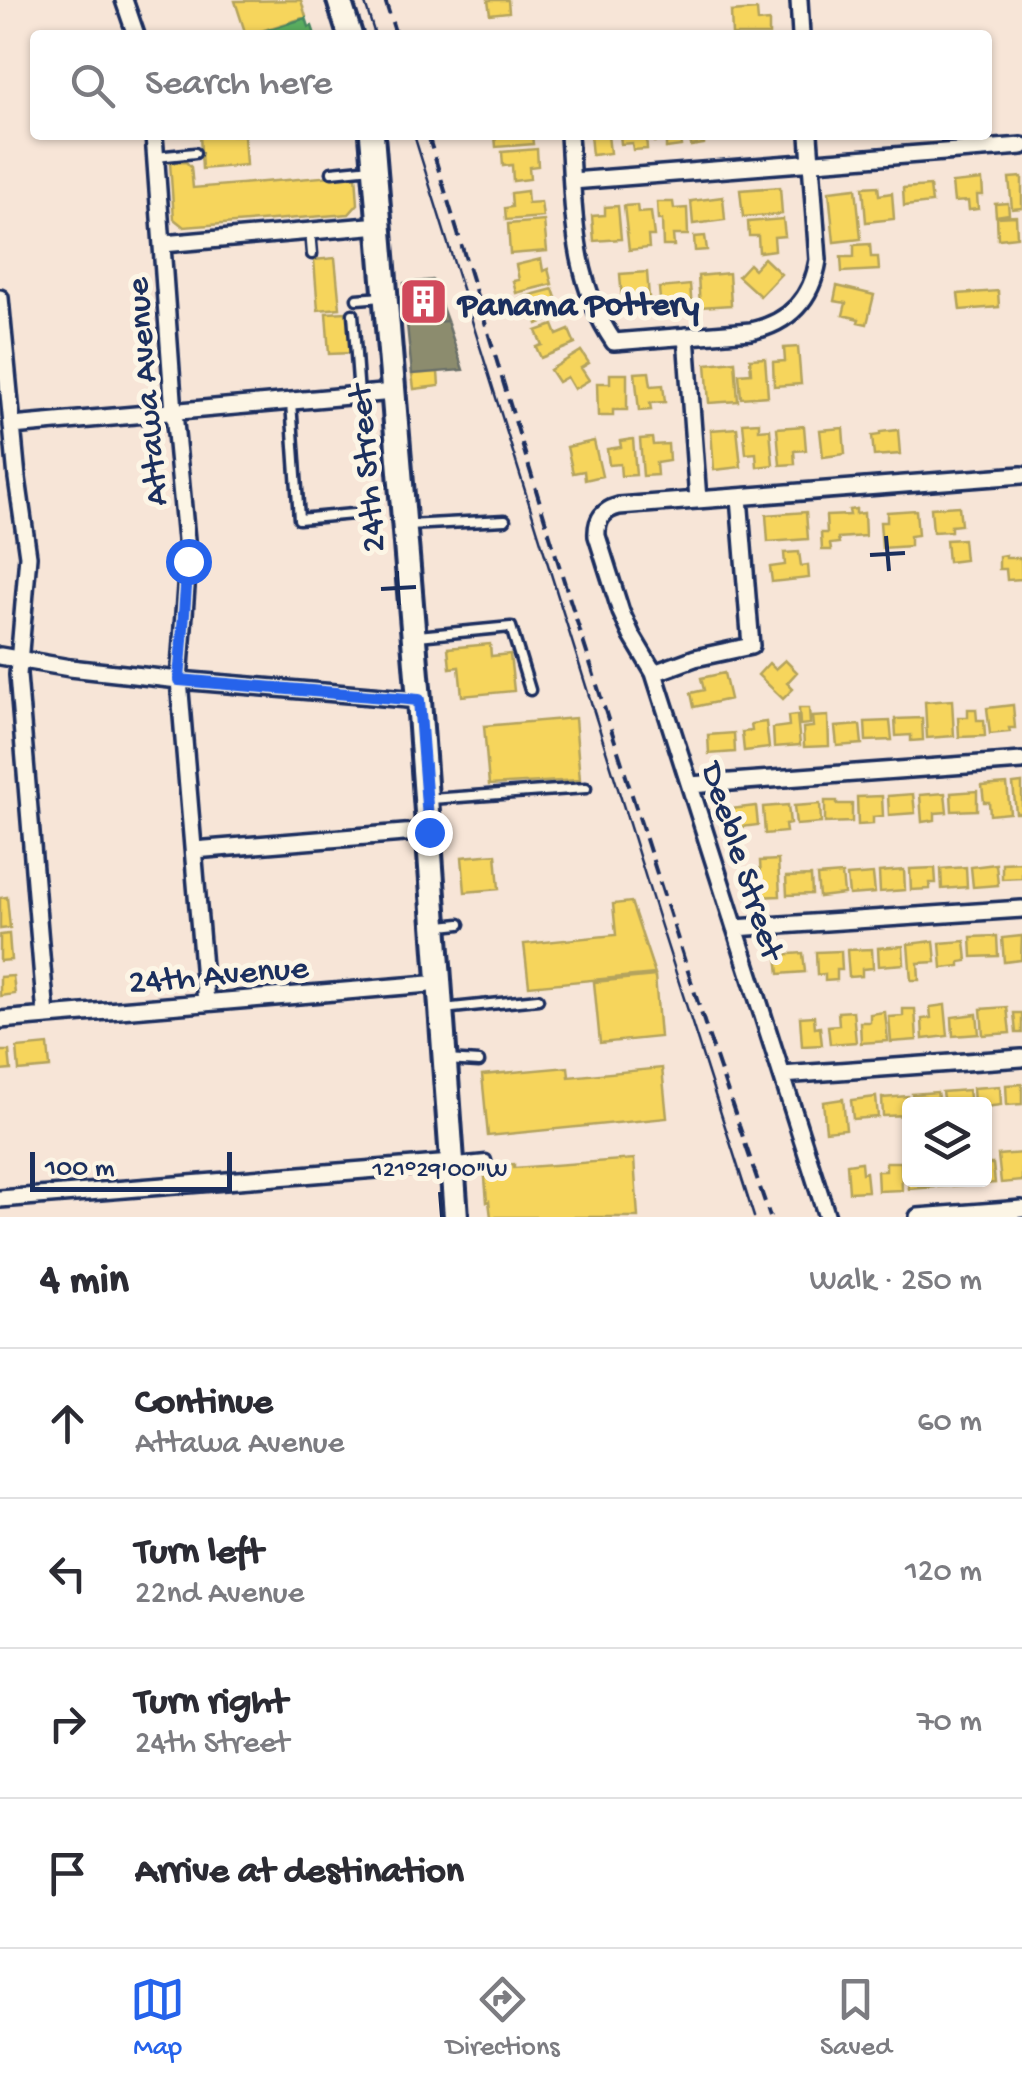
<!DOCTYPE html>
<html lang="en">
<head>
<meta charset="utf-8">
<style>
  body { margin:0; font-family:"Gochi Hand",sans-serif; background:#f7f7f7; color:#2b2b33 }
  .controls { position:absolute; right:30px; bottom:30px; display:grid; overflow:hidden; border-radius:10px; box-shadow:0 2px 8px #0004 }
  .controls button { width:90px; height:90px; display:grid; place-items:center; padding:0; border:0; border-bottom:2px solid #e1e1e2; background:#fff; color:#2b2b33; font:50px sans-serif }
  .scale { position:absolute; left:30px; bottom:25px; width:202px; box-sizing:border-box; padding-left:10px; border:5px solid #1b2f5e; border-top:0; font-size:28px; line-height:35px; white-space:nowrap; color:#1b2f5e; -webkit-text-stroke:8px #fcf5e5; paint-order:stroke }
  .stop { position:absolute; width:30px; height:30px; margin:-22px; border:8px solid #2563eb; border-radius:50%; background:#fff }
  .stop.end { background:#2563eb; border-color:#fff; box-shadow:0 2px 10px #0008 }
  .list { margin:0; padding:0; list-style:none }
  h2 { display:flex; justify-content:space-between; align-items:center; height:130px; margin:0; padding:0 40px; font-size:42px }
  h2 small { font-size:32px; font-weight:400; color:#7c7c81 }
  .list li { display:grid; grid-template-columns:65px 1fr auto; gap:30px; align-items:center; box-sizing:border-box; height:150px; padding:0 40px; border-top:2px solid #e1e1e2 }
  .list b { display:block; font-size:38px; white-space:nowrap }
  .list p { margin:0; font-size:32px; white-space:nowrap; color:#7c7c81 }
  .list em { font-size:32px; font-style:normal; color:#7c7c81 }
  .icon { flex:none; width:55px; height:55px; fill:none; stroke:currentColor; stroke-width:2; stroke-linecap:round; stroke-linejoin:round }
  .map { position:relative; flex:none; width:1022px; height:1217px; overflow:hidden }
  .search { position:absolute; background:#fff; box-shadow:0 2px 8px #0004; left:30px; right:30px; top:30px; height:110px; display:flex; align-items:center; gap:25px; box-sizing:border-box; padding:0 35px; border-radius:10px; color:#7c7c81; font-size:38px }
  .sheet { height:730px; background:#fff }
  nav { display:flex; justify-content:space-around; align-items:center; box-sizing:border-box; height:140px; border-top:2px solid #e1e1e2; background:#fff; font-size:28px; color:#7c7c81 }
  nav a { display:grid; justify-items:center; gap:5px }
  nav .on { color:#2563eb }
  .map>svg:first-child { display:block }
</style>
</head>
<body>
<div class="map">
<svg width="1022" height="1217" viewBox="0 0 1022 1217">
  <rect width="100%" height="100%" fill="#f7e5d7"/>
  <filter id="ink" filterUnits="userSpaceOnUse"><feTurbulence type="fractalNoise" baseFrequency=".01" numOctaves="2"/><feDisplacementMap in="SourceGraphic" scale="20" xChannelSelector="R" yChannelSelector="G"/><feConvolveMatrix kernelMatrix="1 2 1 2 8 2 1 2 1" color-interpolation-filters="sRGB"/></filter>
  <g filter="url(#ink)">
    <path fill="#f6d55c" stroke="#b4a35d" stroke-width="2.5" d="M301 0 306 17 248 35H246L235 1Z
      M488 0H508L509 12 490 14Z
      M757 10 758 22 769 21V35H732L731 12Z
      M200 135H244L246 165 202 169Z
      M495 135H532L533 144 496 147Z
      M590 135H608L610 153 592 155Z
      M620 135H646L647 149 633 150 632 143 621 144Z
      M653 135H680L681 146 666 148V141L654 142Z
      M690 135H704V144L691 146Z
      M537 149 538 166 529 167 530 179 513 181 512 165 503 166 502 152Z
      M186 162 191 167 193 188 356 174 358 204 349 214 184 227 174 219 170 163Z
      M1022 177V208L1012 209 1009 178Z
      M982 180 983 195H977L978 209 969 210 968 201 954 202 952 183Z
      M878 186 879 195 892 193 894 219 866 222 863 187Z
      M930 186 932 203 904 206 903 188Z
      M780 187 782 214 743 217 740 190Z
      M856 188 861 239 834 242 829 191Z
      M527 191 528 203 541 202 543 217 506 220 505 208 512 207 511 193Z
      M723 197 725 220 693 224 691 201Z
      M657 202H673L674 209 687 208 688 235H673L674 246H663L662 220H658Z
      M1008 203 1009 214 996 216 995 204Z
      M637 205 638 213 651 212 654 236H648L649 248 629 250 624 206Z
      M618 206 621 239 594 241 592 216 605 215V207Z
      M1016 216 1017 237 998 239 997 217Z
      M783 219 785 236 774 237 775 250 759 252 758 236H749L748 222Z
      M544 221 547 251 510 254 508 224Z
      M705 236 707 250 695 251 694 237Z
      M870 244 871 257H878L879 270 842 272 841 257H854V245Z
      M335 258 340 308 318 310 314 260Z
      M764 258 781 274 760 296 738 276 749 264 754 269Z
      M541 259 543 271 548 269 552 284 516 293 513 281 519 280 516 265Z
      M647 272 650 311 623 313 620 274Z
      M729 273 731 305 700 307 698 276Z
      M690 285 692 308 661 311 659 288Z
      M837 286 874 295 867 324 858 322 859 319 843 315 846 303 834 301Z
      M553 289 558 304 549 307 553 319 537 324 533 310 524 313 520 298Z
      M998 291 999 307 960 310 958 294Z
      M348 312 351 353 329 354 326 313Z
      M553 325 557 335 569 330 575 344 541 358 536 347 542 345 536 331Z
      M798 347 801 384 774 386 773 362 785 361 784 348Z
      M581 351 589 363 581 368 589 380 574 389 567 377 558 382 550 370Z
      M765 358 768 396 741 398 739 374 751 373 750 359Z
      M735 361 738 401 709 403 706 364Z
      M438 372 439 386 414 389 412 374Z
      M649 372 651 386 663 385 665 402 650 403 651 410 639 411 635 373Z
      M610 374H627V410H613V416H598L597 383H610Z
      M759 422V430L770 429 773 465 757 467 756 453 746 454 743 423Z
      M804 426 806 450 794 451 795 464 780 465 777 428Z
      M737 428 741 467 714 470 711 430Z
      M843 428 845 454 823 457 820 430Z
      M898 430 900 454 874 456 872 436 880 435V432Z
      M652 438 653 445 668 444 669 461 656 463 657 475 643 476 640 439Z
      M633 439 636 475 621 476 620 464 609 465 607 449 621 447 620 441Z
      M594 441 602 476 585 480 584 471 573 473 567 447Z
      M959 506 961 525 951 526V531L933 532 931 508Z
      M856 509V514L864 513 865 536 838 538 839 543 830 544 831 550H822L821 533H827L826 516 850 515 849 510Z
      M916 510 918 535 910 536V546L882 548 880 522H887V512Z
      M806 512 808 539 768 542 766 515Z
      M963 539 965 560 948 562 946 540Z
      M799 552 801 566 808 565 809 578 772 582 770 567 785 565 784 553Z
      M1006 555V558H1021L1022 579 1007 580 1006 569H999V556Z
      M490 644 491 656 510 654 514 691 462 696 459 667 450 668 448 648Z
      M785 660 797 672 787 683 793 689 783 699 758 675 769 663 775 669Z
      M724 673 730 699 694 707 691 693 704 690 701 678Z
      M952 700 954 736 927 738 925 702Z
      M1013 705 1015 728H1009L1010 732 990 734 987 708Z
      M799 708H809L810 724 800 725Z
      M968 709H976L977 720H984L985 736 959 737 958 717H968Z
      M797 715 800 745 774 747 773 728 789 726 788 716Z
      M828 716 829 746 804 747 803 728 813 727 812 717Z
      M575 718 580 780 489 785 484 726Z
      M922 718 923 740 911 741V735L896 736 895 719Z
      M890 721 892 740 866 741 865 722Z
      M766 722 769 748 744 751 742 732 752 731 751 724Z
      M860 725 862 744 837 746 835 727Z
      M734 733 735 752 709 754 708 735Z
      M1022 783V813H1016L1013 784Z
      M1007 784 1010 813 990 815 989 802H984L982 786Z
      M977 791V810L952 811 951 793Z
      M945 793 947 812 935 813V820L922 822 920 795Z
      M913 794 915 813 889 815 888 796Z
      M882 796 883 816 873 817V824L858 825 857 797Z
      M825 801H837V804H852V822L825 823Z
      M820 804 821 823 796 825 794 806Z
      M788 805 790 824 785 825 786 832 765 834 763 807Z
      M756 806 758 825 732 828 730 809Z
      M496 854 499 889 465 892 462 857Z
      M778 860 780 896 754 897 753 878H761L760 861Z
      M1022 862V878L1002 879V863Z
      M996 864 998 885 973 887 971 867Z
      M966 867 967 887 942 889 941 869Z
      M935 868 936 883H930V889L911 890 910 869Z
      M904 870 905 890 880 892 879 872Z
      M842 874 844 894 819 897 817 876Z
      M873 874 875 893 849 895 847 876Z
      M811 876 812 894 787 895 786 877Z
      M7 897 10 928 0 929V898Z
      M631 902 655 974 529 986 524 944 616 935 613 904Z
      M9 934 11 960 0 961V935Z
      M997 936 998 956 972 957 971 937Z
      M1022 936 1021 960 1004 962 1002 938Z
      M934 941 936 962 918 963 919 980H911L908 944Z
      M965 941 967 961 960 962V966L942 968 940 943Z
      M903 946 904 964 879 966 878 948Z
      M872 949 873 968 862 969V976L849 977 847 950Z
      M841 951 842 970H837V980L825 981V974L817 975 816 952Z
      M803 953 805 972 779 974 777 955Z
      M13 976 15 994 0 996V977Z
      M655 976 660 1037 600 1043 594 982Z
      M945 1005 948 1036 923 1039 922 1019 931 1018 930 1007Z
      M1007 1007 1010 1033 983 1035 981 1009Z
      M903 1009H915L917 1040 891 1042 889 1017 903 1016Z
      M853 1011 856 1042 830 1044 828 1026 839 1025 838 1012Z
      M885 1012 888 1041 861 1043 860 1022H870V1014Z
      M1014 1013H1022V1033H1016Z
      M977 1014 979 1034 953 1036 952 1017Z
      M814 1016 815 1028 820 1027 822 1045 802 1046 800 1017Z
      M48 1045 50 1068 19 1071 17 1048Z
      M0 1051H9L11 1070 0 1071Z
      M568 1067 569 1077 662 1068 667 1118 488 1136 482 1075Z
      M1022 1084V1104L1007 1105 1006 1085Z
      M1000 1086 1001 1105 984 1107V1104H974L973 1088Z
      M968 1090 970 1104H944L942 1092Z
      M937 1092 939 1104H913L912 1094Z
      M908 1096 909 1115 883 1116 882 1098Z
      M876 1097 878 1117 853 1119 851 1100Z
      M843 1099 846 1129 826 1131 823 1102Z
      M1022 1153V1181L1001 1183 998 1155Z
      M984 1154H987V1164H993L995 1183 970 1185V1180H984Z
      M634 1159 638 1217H491L489 1201 487 1202 484 1166 514 1164V1168Z
      M861 1162 862 1173 866 1172 868 1191 849 1192 847 1164Z
      M886 1162H901L902 1190 878 1191 877 1171H886Z
      M907 1170H910V1180H933L934 1187 909 1189Z
      M938 1180H964V1185L939 1187Z"/>
    <path fill="#5aae61" stroke="#478860" stroke-width="2.5" d="M306 18 309 27 312 26 315 35H251Z"/>
    <path fill="#8c8c6e" stroke="#6a7069" stroke-width="2.5" d="M432 280 447 321 407 324 404 283Z
      M447 321 463 370 412 374 407 324Z"/>
    <g fill="none" stroke-linecap="round" stroke-linejoin="round">
      <defs>
        <path id="lane" d="M156 157 195 153
          M332 172 372 168
          M310 231 312 254
          M357 299 382 297
          M353 314 359 395
          M291 402 299 519 353 514
          M408 525 505 520
          M418 636 511 627 530 690
          M431 799 586 788
          M441 926 460 924
          M443 1009 538 999
          M446 1060 479 1062
          M457 1163 486 1160"/>
        <path id="street" d="M124 0 136 35
          M799 0 801 35
          M154 135 174 412 188 561 179 680 206 1003
          M569 135C574 207 571 280 614 342L751 331C789 323 812 299 818 260L809 135
          M572 181 1022 146
          M163 244 380 225
          M0 298 17 478 28 556 18 675 46 1016
          M686 336 698 500
          M12 426 393 392
          M0 656 70 668 179 680 419 700
          M654 673 695 658 751 646 739 497
          M690 785 1022 761
          M194 850 429 831
          M735 928 1022 909
          M0 1020 441 983
          M782 1075 1022 1058
          M0 1199 452 1163
          M827 1217 654 673 632 636 621 612 597 536C596 520 603 510 619 506L1022 475
          M918 1217 1022 1209"/>
        <path id="secondary" d="M339 0 350 35
          M372 135 419 700 456 1217"/>
      </defs>
      <use href="#lane" stroke="#1b2f5e" stroke-width="15"/>
      <use href="#street" stroke="#1b2f5e" stroke-width="22"/>
      <use href="#secondary" stroke="#1b2f5e" stroke-width="30"/>
      <use href="#lane" stroke="#fcf5e5" stroke-width="8"/>
      <use href="#street" stroke="#fcf5e5" stroke-width="15"/>
      <use href="#secondary" stroke="#fcf5e5" stroke-width="22"/>
      <path stroke="#1b2f5e" stroke-width="2.5" d="M364 0 375 35
        M414 135 659 920 754 1217"/>
      <path stroke="#1b2f5e" stroke-width="4" stroke-dasharray="15 8" stroke-linecap="butt" d="M385 0 396 35
        M428 135 558 562 707 1031 770 1217"/>
    </g>
  </g>
  <g fill="none" stroke-linecap="round" stroke-linejoin="round" filter="url(#ink)">
    <path stroke="#2563eb" stroke-width="12" d="M188 561 179 680 419 700 429 832"/>
  </g>
  <path fill="none" stroke="#1b2f5e" stroke-width="4" d="M886 536 889 571M870 555 905 553M397 571 399 605M381 589 416 587M440 1192 442 1217"/>
  <defs>
    <symbol id="building-square" viewBox="-11 -11 22 22"><rect x="-9" y="-9" width="18" height="18" rx="4" fill="#d1495b" stroke="#fcf5e5"/><path d="M-4-6H4V6H1V3H-1V6H-4ZM-2.5-4.3h1.7v1.8h-1.7ZM.8-4.3h1.7v1.8H.8ZM-2.5-1h1.7V.8h-1.7ZM.8-1h1.7V.8H.8Z" fill="#fff"/></symbol>
  </defs>
  <g fill-rule="evenodd">
    <use href="#building-square" x="396" y="274" width="55" height="55"/>
  </g>
  <g text-anchor="middle" stroke-width="10" stroke-linejoin="round" paint-order="stroke">
    <g font-size="35" font-weight="bold" fill="#1b2f5e" stroke="#fcf5e5" text-anchor="start">
      <text x="458" y="314">Panama Pottery</text>
    </g>
    <g font-size="35" fill="#1b2f5e" stroke="#fcf5e5">
      <text transform="translate(144 392) rotate(-95)" y="12">Attawa Avenue</text>
      <text transform="translate(364 469) rotate(-95)" y="12">24th Street</text>
      <text transform="translate(745 860) rotate(72)" y="12">Deeble Street</text>
      <text transform="translate(218 972) rotate(-5)" y="12">24th Avenue</text>
    </g>
  </g>
  <g font-size="25" text-anchor="middle" fill="#1b2f5e" stroke="#fcf5e5" stroke-width="10" stroke-linejoin="round" paint-order="stroke">
    <text x="440" y="1176">121°29'00"W</text>
  </g>
</svg>
<div class="controls">
<button><svg class="icon" aria-label="layers" viewBox="0 0 24 24"><path d="M12 4l9 5-9 5-9-5zM3 14l9 5 9-5"/></svg></button>
</div>
<div class="scale">100 m</div>
<div class="stop" style="left:188px;top:561px"></div>
<div class="stop end" style="left:429px;top:832px"></div>
<div class="search"><svg class="icon" aria-label="search" viewBox="0 0 24 24"><circle cx="10" cy="10" r="6"/><path d="M15 15l6 6"/></svg>Search here</div>
</div>
<section class="sheet">
<h2>4 min<small>Walk · 250 m</small></h2>
<ul class="list">
<li><svg class="icon" aria-label="ahead" viewBox="0 0 24 24"><path d="M12 20V5M6 11l6-6 6 6"/></svg><div><b>Continue</b><p>Attawa Avenue</p></div><em>60 m</em></li>
<li><svg class="icon" aria-label="left" viewBox="0 0 24 24"><path d="M17 20v-9H6M10 6l-5 5 5 5"/></svg><div><b>Turn left</b><p>22nd Avenue</p></div><em>120 m</em></li>
<li><svg class="icon" aria-label="right" viewBox="0 0 24 24"><path d="M7 20v-9h11M14 6l5 5-5 5"/></svg><div><b>Turn right</b><p>24th Street</p></div><em>70 m</em></li>
<li><svg class="icon" aria-label="arrive" viewBox="0 0 24 24"><path d="M6 21V4h12l-3 4 3 4H6"/></svg><div><b>Arrive at destination</b></div></li>
</ul>
</section>
<nav>
<a class="on"><svg class="icon" aria-label="map" viewBox="0 0 24 24"><path d="M3 6l6-2 6 2 6-2v14l-6 2-6-2-6 2zM9 4v14M15 6v14"/></svg>Map</a>
<a><svg class="icon" aria-label="directions" viewBox="0 0 24 24"><path d="M12 3l9 9-9 9-9-9zM9 14v-3h6M13 9l2 2-2 2"/></svg>Directions</a>
<a><svg class="icon" aria-label="saved" viewBox="0 0 24 24"><path d="M7 4h10v16l-5-4-5 4z"/></svg>Saved</a>
</nav>
</body>
</html>
